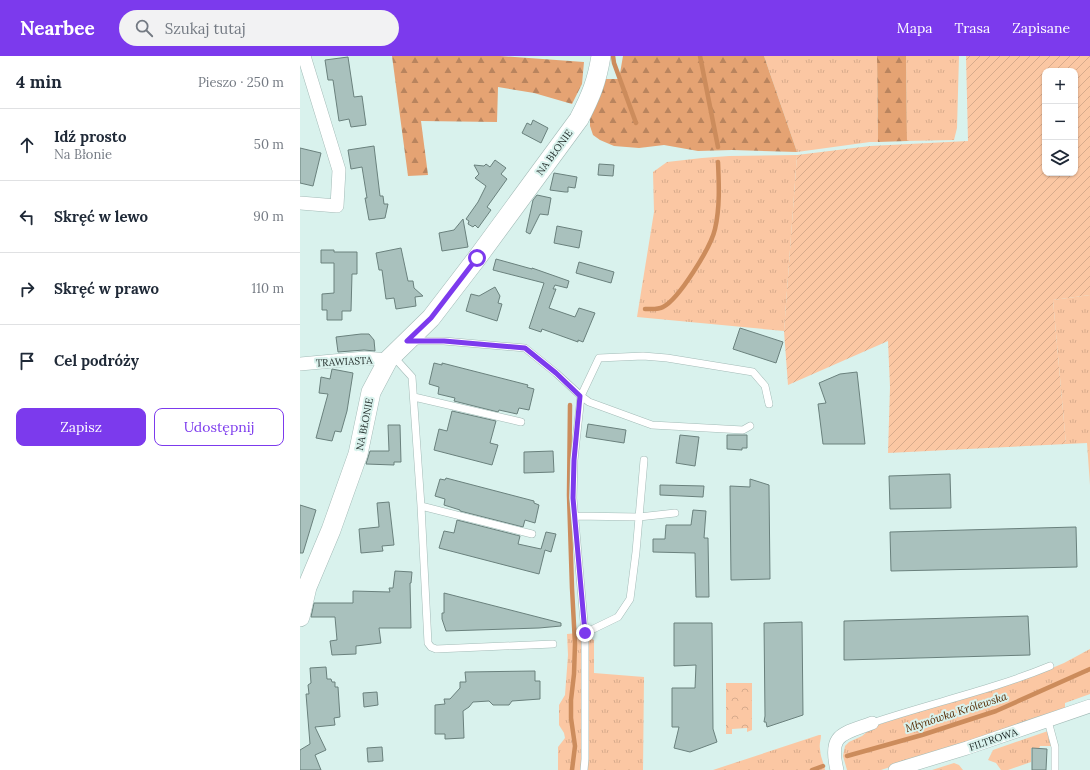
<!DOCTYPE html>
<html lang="pl">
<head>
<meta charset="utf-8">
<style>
  body { margin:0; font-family:Lora,serif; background:#f2f2f3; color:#1f2937 }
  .controls { position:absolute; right:12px; top:12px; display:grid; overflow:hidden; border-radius:8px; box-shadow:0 1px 3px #0004 }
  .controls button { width:36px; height:36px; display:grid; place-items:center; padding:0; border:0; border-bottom:1px solid #e0e1e3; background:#fff; color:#1f2937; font:20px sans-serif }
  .stop { position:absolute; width:12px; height:12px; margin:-9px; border:3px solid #7c3aed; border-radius:50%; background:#fff }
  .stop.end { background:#7c3aed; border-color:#fff; box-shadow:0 1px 4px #0008 }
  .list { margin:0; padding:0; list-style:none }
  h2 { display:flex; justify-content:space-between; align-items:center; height:52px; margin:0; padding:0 16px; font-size:17px }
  h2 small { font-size:13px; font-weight:400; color:#747a83 }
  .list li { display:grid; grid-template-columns:26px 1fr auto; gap:12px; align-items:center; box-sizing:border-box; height:72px; padding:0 16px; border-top:1px solid #e0e1e3 }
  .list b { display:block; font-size:15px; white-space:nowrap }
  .list p { margin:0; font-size:13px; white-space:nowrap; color:#747a83 }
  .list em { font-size:13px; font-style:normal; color:#747a83 }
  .actions { display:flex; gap:8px; padding:12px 16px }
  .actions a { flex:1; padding:9px 0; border:1px solid #7c3aed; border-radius:8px; text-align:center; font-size:14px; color:#7c3aed }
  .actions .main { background:#7c3aed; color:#fff }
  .icon { flex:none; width:22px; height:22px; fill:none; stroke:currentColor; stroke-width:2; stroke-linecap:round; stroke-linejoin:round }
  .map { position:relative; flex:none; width:790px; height:714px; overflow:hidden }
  header { display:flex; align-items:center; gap:24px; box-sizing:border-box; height:56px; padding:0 20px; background:#7c3aed; color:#fff }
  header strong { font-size:19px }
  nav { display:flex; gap:22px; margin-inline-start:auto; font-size:14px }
  .search { width:280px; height:36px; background:#f2f2f3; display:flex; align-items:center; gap:10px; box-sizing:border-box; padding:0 14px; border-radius:22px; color:#747a83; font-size:15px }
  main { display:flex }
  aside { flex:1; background:#fff }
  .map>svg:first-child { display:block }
</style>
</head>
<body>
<header>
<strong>Nearbee</strong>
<div class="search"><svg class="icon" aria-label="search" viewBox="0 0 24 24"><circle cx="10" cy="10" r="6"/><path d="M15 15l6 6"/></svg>Szukaj tutaj</div>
<nav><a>Mapa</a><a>Trasa</a><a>Zapisane</a></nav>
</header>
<main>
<aside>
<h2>4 min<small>Pieszo · 250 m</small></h2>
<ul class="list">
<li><svg class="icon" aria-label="ahead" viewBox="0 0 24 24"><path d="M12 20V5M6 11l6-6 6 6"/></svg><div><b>Idź prosto</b><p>Na Błonie</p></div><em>50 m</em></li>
<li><svg class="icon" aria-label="left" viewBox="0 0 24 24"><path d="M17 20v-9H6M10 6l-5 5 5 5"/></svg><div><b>Skręć w lewo</b></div><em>90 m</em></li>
<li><svg class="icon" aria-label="right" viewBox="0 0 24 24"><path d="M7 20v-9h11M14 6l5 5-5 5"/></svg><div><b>Skręć w prawo</b></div><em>110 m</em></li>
<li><svg class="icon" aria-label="arrive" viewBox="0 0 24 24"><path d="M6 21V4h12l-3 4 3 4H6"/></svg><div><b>Cel podróży</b></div></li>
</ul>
<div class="actions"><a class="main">Zapisz</a><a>Udostępnij</a></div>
</aside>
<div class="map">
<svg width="790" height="714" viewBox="0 0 790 714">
  <defs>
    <pattern id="grass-tufts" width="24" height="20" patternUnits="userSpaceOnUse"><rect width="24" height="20" fill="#fbc7a3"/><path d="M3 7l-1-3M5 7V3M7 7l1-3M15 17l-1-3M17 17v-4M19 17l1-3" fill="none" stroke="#d7ab8c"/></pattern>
    <pattern id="forest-firs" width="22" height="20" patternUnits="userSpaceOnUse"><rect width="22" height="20" fill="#e5a373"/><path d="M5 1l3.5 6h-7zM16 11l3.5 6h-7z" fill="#b9845e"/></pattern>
    <pattern id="park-crowns" width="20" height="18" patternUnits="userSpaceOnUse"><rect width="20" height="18" fill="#fbc7a3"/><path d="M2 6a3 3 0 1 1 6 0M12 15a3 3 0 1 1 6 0" fill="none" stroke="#d7ab8c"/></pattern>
    <pattern id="garden-furrows" width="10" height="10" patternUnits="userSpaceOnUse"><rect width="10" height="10" fill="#fbc7a3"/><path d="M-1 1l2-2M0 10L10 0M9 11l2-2" fill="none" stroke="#d7ab8c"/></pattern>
  </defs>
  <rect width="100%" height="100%" fill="#d9f2ed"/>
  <path fill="url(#grass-tufts)" d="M464 0H577L578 86H570L497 96Z
    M606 0H659L657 72 654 84 607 85Z
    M497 99 484 275 337 261 354 156 353 116 367 106 402 102 429 100Z
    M790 239V429L787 387 766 388 753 244Z
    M278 577 294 584V617L344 621 343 714H258V691L265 682 264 677 259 669V649L265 639 268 599 267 578Z
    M790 593V638L765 647V653L581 714H547L543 700 545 690 549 686 562 680 574 670 745 615 764 607Z
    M748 675 751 690H740L739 693 731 692V706L708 714H701L696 707 688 704 693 694Z
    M519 679H521C521 684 519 688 520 693 520 700 524 707 525 714H413Z
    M654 707 659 709 663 714H632Z"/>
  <path fill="url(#forest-firs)" d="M92 0H200L284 6 282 28 272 48 234 37 198 31 197 66 121 65 128 119 108 120Z
    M323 0H464L497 96 432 94 398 95 364 89 339 92 314 90 300 84 293 79 290 70V60L304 23H319Z
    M577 0H606L607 85 578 86Z"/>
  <path fill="url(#park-crowns)" d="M426 627H452V674L447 676V672L432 673V678H426Z"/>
  <path fill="url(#garden-furrows)" fill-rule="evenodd" d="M666 0H790V239L753 244 766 388 588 397 590 331 588 285 488 329 484 275 497 99 570 90 668 85ZM745 15H775V117H745Z"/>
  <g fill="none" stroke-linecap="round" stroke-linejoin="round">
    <path stroke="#cc8c5c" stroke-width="4.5" d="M313 0 314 7 336 67
      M400 0 418 91
      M345 253C350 253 358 254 363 251 379 243 411 191 415 173 420 152 419 128 418 106
      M270 349 269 439 272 532 275 588 274 618 271 644V662L275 690 272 714
      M547 700 622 679 696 655 790 613
      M512 714 523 710"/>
  </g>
  <path fill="#a9c1bd" stroke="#6a817d" d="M48 1 54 41 62 40 66 69 51 71 49 63 39 65 33 24H28L25 4Z
    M233 64 248 72 241 87 222 77 227 67 231 69Z
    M74 90 80 140H83L84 148H88L85 162 69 164 65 142H67L62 111 51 113 48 94Z
    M0 92 21 97 13 130 0 127Z
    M195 104 206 112 201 118 207 123 187 151 191 154 178 172 175 169 173 171 168 168 169 165 166 163 178 146 186 130 175 122 179 118 174 109 184 110 186 108 190 111Z
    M299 108 314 109 313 120 298 119Z
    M254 117 277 121 275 132 268 131V136H265L250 134Z
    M237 139 251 142 248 159 240 158 230 178 226 176 233 144Z
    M163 163 168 191 142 195 139 177 154 174Z
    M257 170 282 175 279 192 254 187Z
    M101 192 108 225H113L114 232 123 240 115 241 116 250 96 253 94 242 86 243 82 214H79L76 197Z
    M21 194H34V196H57V218H52L51 255H42V264H27V254H22V238L34 237V207H21Z
    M196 203 232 213V212L269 225 267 232 255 229 253 233H256L249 252 275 261 279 252 295 257 283 286 278 284V286L242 273 241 276 229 272 244 227 193 214Z
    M279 206 314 216 311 227 276 217Z
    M195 231 200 240 198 247 202 248 197 265 166 255 171 238 179 240Z
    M440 272 483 286 476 307 433 293Z
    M61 278H69L74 284 75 295 64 294 38 296 36 281Z
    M134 307 142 309V307L228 329 227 331 234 333 229 354 219 352 217 358 199 354 198 356 154 345 155 342 138 338 139 331 129 328Z
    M32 313 53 317 47 355 41 376 35 375 32 385 16 382 28 338 19 337 21 321 30 323Z
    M557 316 565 388H523L518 348 526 347 519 327 540 318Z
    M152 355 196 365 190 387 198 389 192 409 134 394 139 373 147 375Z
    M288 368 326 374 324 387 286 381Z
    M88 369H100L101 406H94V409L66 408 70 395H89Z
    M380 379 399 381 395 410 376 407Z
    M427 379H447V392H442V394L427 393Z
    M253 395 254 416 224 417V396Z
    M650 418 651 452 590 453 589 420Z
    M146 422 234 445V447L239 449 235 467 225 464 223 471 160 455V454L144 449 145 443 135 440 140 423 145 424Z
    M450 423 469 429 470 523 431 524 430 430 450 431Z
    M360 429 404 430 403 441 360 439Z
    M89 446 94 489 82 490 83 495 61 497 59 473 79 471 77 447Z
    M0 449 16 454 3 497H0Z
    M393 454 406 455 404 482H408L409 541H396L395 497 353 496V483H365L366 469H391Z
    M157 464 220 480 218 488 241 493 246 476 256 478 251 496 245 494 239 518 139 492 144 475 154 477Z
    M776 471 777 511 591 515 590 476Z
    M95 515 112 516 111 527H110L111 572H79L81 587 56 590V598L32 599 30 585 37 584 35 561H11L14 547H53V535L90 536 89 532H93Z
    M144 537 261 567V570L239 572 146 575 142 563V557H144Z
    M728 560 730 599 544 604V565Z
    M502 566 503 659 467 671 466 666H464L465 660 464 567Z
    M374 567H412L413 673 417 686 390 696 374 692 379 671H372V632H395L396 609 374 610Z
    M26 611 27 623H31L32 626H35V631H38L40 661 34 662 35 669 15 671 26 694 15 699 21 714H0V694L10 688 6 638H9L8 629 11 627 10 612Z
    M235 615V625H240V643L212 645 209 649H193L189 645 173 646 169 651 163 655 164 682 145 683V678H135V649L145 648 144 643H150L160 632V626H166L165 616Z
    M77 636 78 649 64 651 63 637Z
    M82 691 83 705 68 706 67 692Z
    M732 692 747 693 746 714H732Z"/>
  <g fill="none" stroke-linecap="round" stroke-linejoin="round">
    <defs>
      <path id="lane" d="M111 285H144L225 292 256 317 281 340 274 404 273 442 285 577V703L284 714
        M93 300 112 321 121 450 128 587 131 591 136 593 253 588
        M114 341 221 366
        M450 370 443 374 352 369 289 346 281 340 299 302 343 300 367 302 453 316 465 330 469 348
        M121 450 232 478
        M275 460 339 461 375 457
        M285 577 318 561 330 543 336 496 344 404
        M748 665 755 691V714
        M572 667C631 647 692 634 750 610"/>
      <path id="street" d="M0 147 37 150 39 114 4 0
        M0 308 65 302 88 304
        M537 714C528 677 543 678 572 667
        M595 714 667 692 790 650"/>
      <path id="secondary" d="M0 561 7 531 31 474 58 398 71 336 88 304 131 262 177 202 279 63C291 40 297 25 301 0"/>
    </defs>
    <use href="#lane" stroke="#a3bbb7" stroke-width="8"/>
    <use href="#street" stroke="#a3bbb7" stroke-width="14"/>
    <use href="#secondary" stroke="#a3bbb7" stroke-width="20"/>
    <use href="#lane" stroke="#fff" stroke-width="7"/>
    <use href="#street" stroke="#fff" stroke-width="13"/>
    <use href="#secondary" stroke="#fff" stroke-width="19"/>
  </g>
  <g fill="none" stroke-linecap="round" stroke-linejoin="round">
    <path stroke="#7c3aed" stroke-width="5" d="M177 202 131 262 107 285H144L225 292 256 317 280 340 274 404 273 442 285 577"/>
  </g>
  <g text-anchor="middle" stroke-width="4" stroke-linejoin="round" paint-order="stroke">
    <g font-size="10" fill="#192321" stroke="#d9f2ed">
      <text transform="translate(254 96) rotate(-54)" y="4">NA BŁONIE</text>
      <text transform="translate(44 305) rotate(-3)" y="4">TRAWIASTA</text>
      <text transform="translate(64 368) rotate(-79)" y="4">NA BŁONIE</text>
      <text transform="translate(693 683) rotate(-19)" y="4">FILTROWA</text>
    </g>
    <g font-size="11" font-style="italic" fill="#562c04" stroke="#d9f2ed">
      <text transform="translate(656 656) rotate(-18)" y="4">Młynówka Królewska</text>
    </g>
  </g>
</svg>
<div class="controls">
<button>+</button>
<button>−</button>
<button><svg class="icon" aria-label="layers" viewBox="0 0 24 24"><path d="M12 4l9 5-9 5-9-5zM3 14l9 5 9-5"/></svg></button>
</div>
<div class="stop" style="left:177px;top:202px"></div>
<div class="stop end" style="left:285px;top:577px"></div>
</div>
</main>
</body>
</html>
